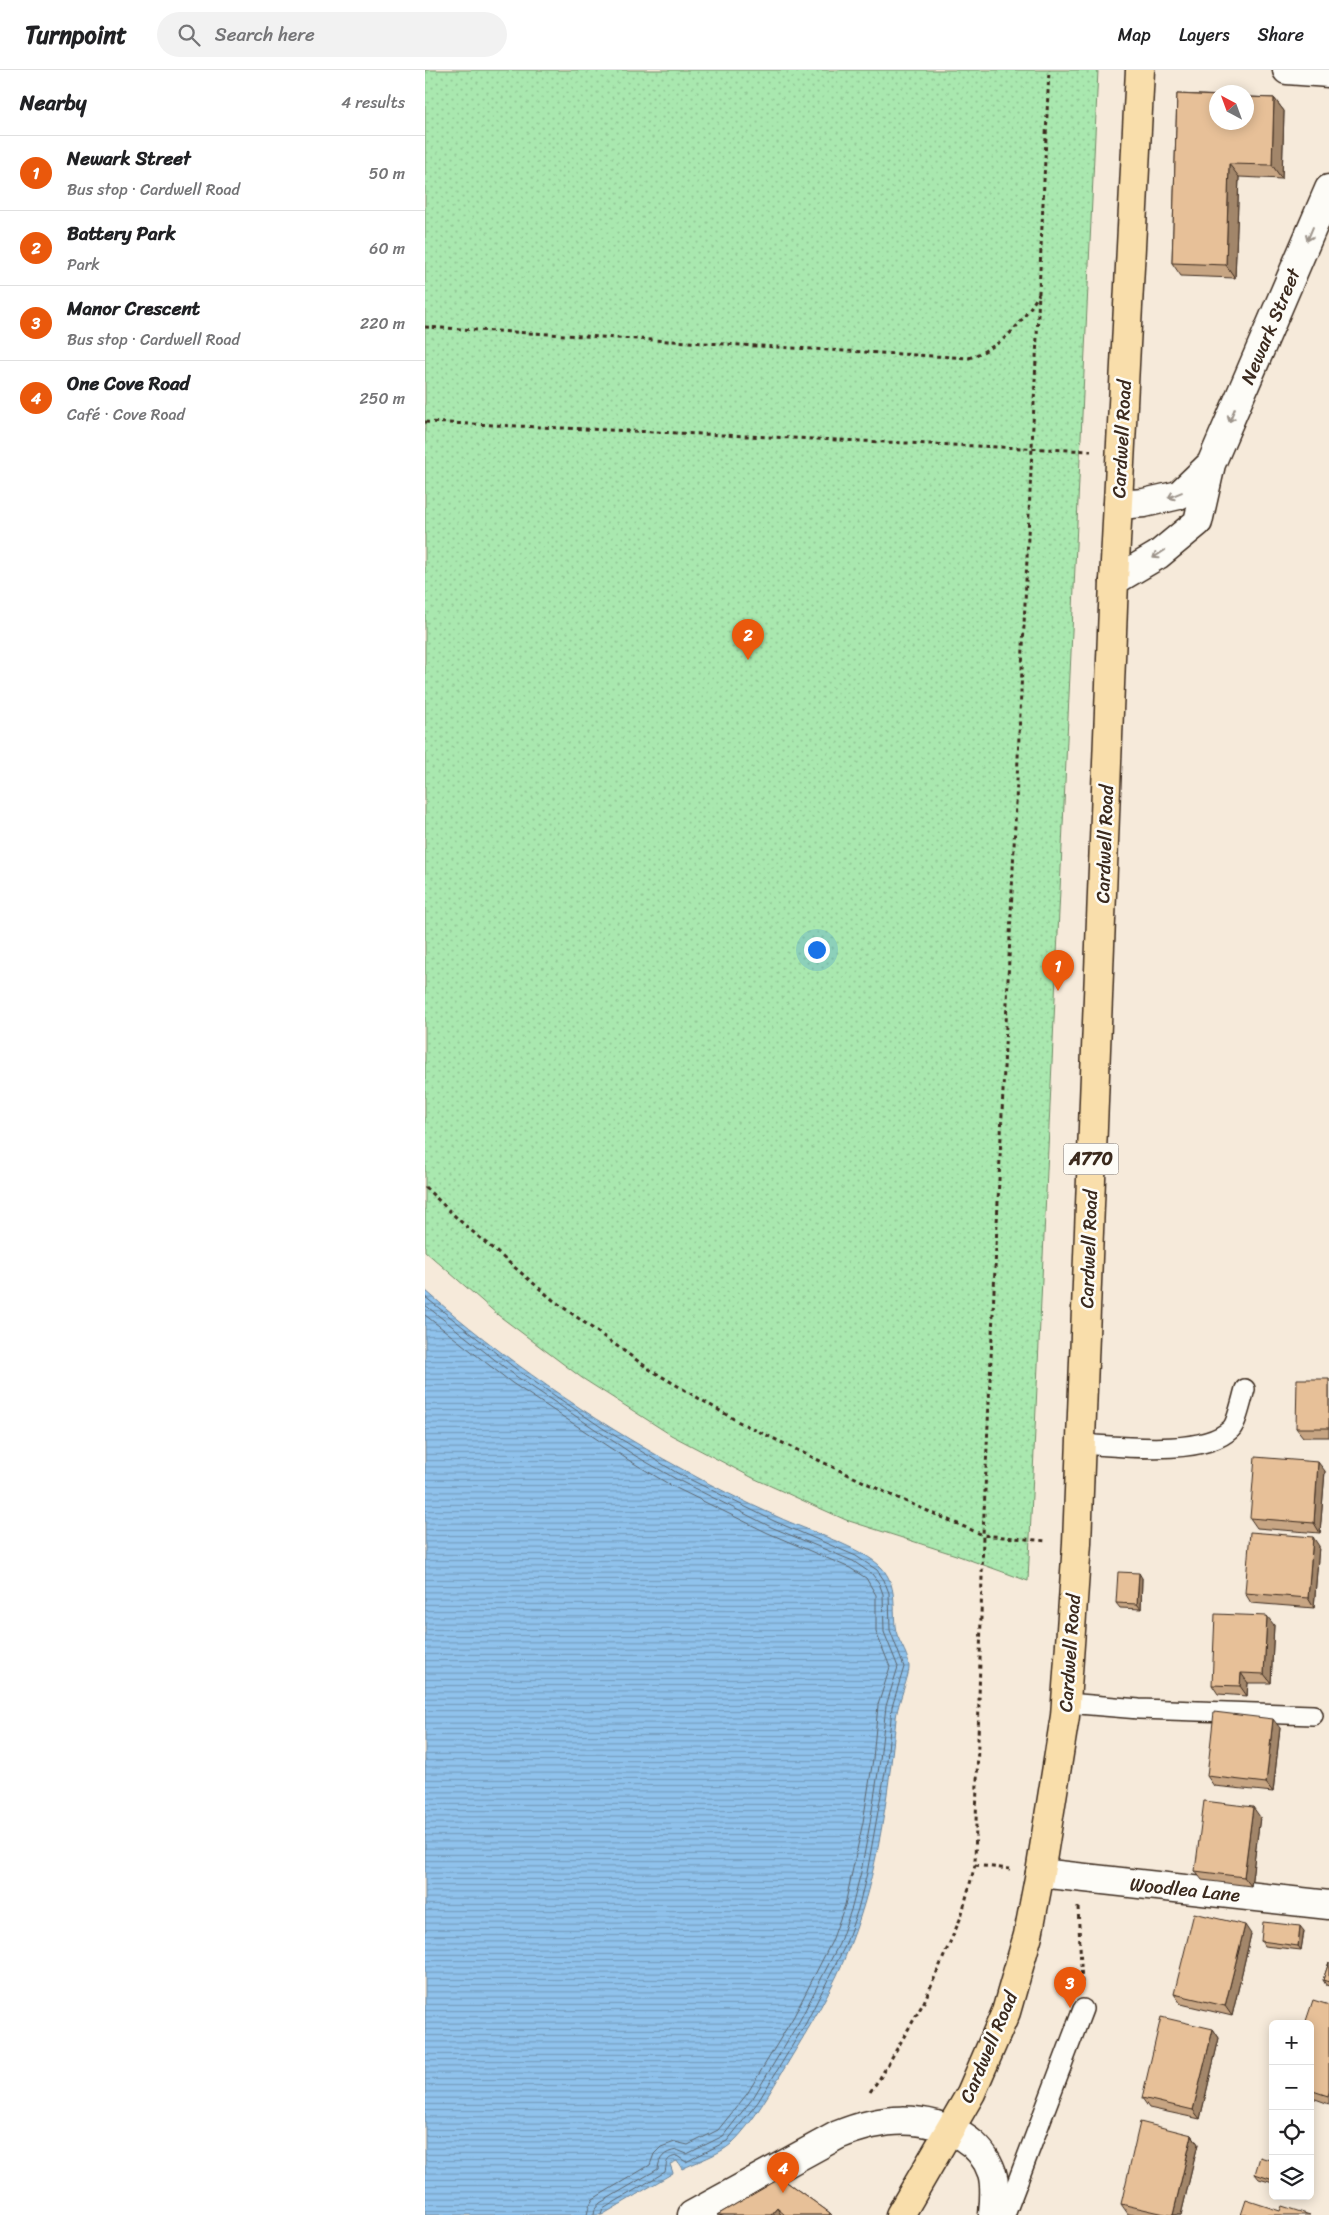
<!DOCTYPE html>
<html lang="en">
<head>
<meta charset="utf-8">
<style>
  body { margin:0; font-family:Sriracha,sans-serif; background:#f2f2f2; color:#202124 }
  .controls { position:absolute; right:15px; bottom:15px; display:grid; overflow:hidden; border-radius:8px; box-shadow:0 2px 12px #0003 }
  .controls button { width:45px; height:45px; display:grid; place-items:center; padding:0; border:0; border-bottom:1px solid #e0e0e0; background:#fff; color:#202124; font:25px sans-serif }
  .compass { position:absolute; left:784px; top:15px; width:45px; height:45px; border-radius:50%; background:#fff; box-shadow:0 2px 12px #0003; rotate:319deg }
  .you { position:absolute; left:391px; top:879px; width:18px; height:18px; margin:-12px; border:4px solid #fff; border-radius:50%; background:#1a73e8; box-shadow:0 0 0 8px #1a73e833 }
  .badge { display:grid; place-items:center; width:32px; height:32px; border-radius:50%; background:#ea580c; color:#fff; font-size:16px; font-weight:700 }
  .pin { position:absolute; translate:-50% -41px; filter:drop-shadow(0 1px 2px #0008) }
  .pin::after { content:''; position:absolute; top:26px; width:18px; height:15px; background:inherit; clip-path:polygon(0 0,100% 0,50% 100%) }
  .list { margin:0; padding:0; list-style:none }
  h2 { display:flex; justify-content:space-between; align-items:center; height:65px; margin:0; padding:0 20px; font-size:21px }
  h2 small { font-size:16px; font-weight:400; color:#757577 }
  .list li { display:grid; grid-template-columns:32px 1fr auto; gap:15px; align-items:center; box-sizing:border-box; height:75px; padding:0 20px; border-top:1px solid #e0e0e0 }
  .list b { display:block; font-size:19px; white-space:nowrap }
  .list p { margin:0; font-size:16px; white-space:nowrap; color:#757577 }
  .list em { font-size:16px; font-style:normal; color:#757577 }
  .icon { flex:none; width:28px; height:28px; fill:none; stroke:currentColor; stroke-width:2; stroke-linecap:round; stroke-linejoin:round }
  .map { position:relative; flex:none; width:904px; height:2145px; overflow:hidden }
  header { display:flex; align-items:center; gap:30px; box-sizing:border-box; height:70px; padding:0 25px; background:#fff; border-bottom:1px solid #e0e0e0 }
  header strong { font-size:24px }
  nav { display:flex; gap:28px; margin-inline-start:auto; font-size:18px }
  .search { width:350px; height:45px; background:#f2f2f2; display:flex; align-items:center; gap:12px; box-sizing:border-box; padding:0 18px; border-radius:28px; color:#757577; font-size:19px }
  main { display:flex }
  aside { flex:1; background:#fff }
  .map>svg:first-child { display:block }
</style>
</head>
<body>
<header>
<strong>Turnpoint</strong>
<div class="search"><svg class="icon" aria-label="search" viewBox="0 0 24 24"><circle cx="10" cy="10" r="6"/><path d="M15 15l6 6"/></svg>Search here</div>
<nav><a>Map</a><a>Layers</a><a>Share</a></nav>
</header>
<main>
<aside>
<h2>Nearby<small>4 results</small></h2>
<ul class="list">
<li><span class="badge">1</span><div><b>Newark Street</b><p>Bus stop · Cardwell Road</p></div><em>50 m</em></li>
<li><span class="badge">2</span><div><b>Battery Park</b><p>Park</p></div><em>60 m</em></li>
<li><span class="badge">3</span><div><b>Manor Crescent</b><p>Bus stop · Cardwell Road</p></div><em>220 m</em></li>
<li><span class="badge">4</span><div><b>One Cove Road</b><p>Café · Cove Road</p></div><em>250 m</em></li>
</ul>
</aside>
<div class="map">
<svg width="904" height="2145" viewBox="0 0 904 2145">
  <defs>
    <pattern id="grass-dots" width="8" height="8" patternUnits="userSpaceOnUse" patternTransform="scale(1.25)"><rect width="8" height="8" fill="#a9e8af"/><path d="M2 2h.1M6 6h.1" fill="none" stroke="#92c796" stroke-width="1.8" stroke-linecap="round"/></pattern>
    <pattern id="water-rules" width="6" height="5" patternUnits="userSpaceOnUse" patternTransform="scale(1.25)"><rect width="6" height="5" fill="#8fc2ec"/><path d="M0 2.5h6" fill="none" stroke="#769ebf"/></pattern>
  </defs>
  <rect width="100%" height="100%" fill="#f6eada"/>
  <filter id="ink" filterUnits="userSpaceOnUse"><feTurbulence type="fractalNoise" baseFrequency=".02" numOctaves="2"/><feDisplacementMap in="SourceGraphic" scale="10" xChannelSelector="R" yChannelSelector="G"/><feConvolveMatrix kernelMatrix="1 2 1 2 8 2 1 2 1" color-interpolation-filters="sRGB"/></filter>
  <g filter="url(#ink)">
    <path fill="url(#grass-dots)" stroke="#728966" d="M0 0H673L603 1511 531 1485 421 1450 328 1408 246 1365 157 1308 73 1245 0 1181Z"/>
    <path fill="url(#water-rules)" stroke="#6d859a" d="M0 1220C77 1288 165 1349 255 1398 287 1416 320 1432 353 1447 380 1460 439 1478 457 1498 472 1516 468 1534 470 1556 471 1569 483 1582 484 1596 485 1605 472 1634 471 1649 463 1725 453 1804 425 1875 409 1917 385 1956 362 1994 346 2020 329 2052 306 2074 295 2084 271 2092 257 2099L252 2091 245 2094 248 2103 177 2145H0Z"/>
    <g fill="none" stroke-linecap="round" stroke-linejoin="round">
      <path stroke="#5d6770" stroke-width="1" d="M0 1227 95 1302 179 1359 254 1404 349 1451 431 1486 452 1500 459 1510 464 1523 465 1560 479 1597 467 1637 462 1691 442 1803 433 1839 420 1876 381 1953 333 2032 302 2071 261 2092 252 2086C240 2088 242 2093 240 2102L178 2139 176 2145
        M0 1235 92 1307 209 1385 251 1409 346 1457 428 1491 447 1504 454 1513 458 1524 459 1562 473 1597 461 1636 455 1690 445 1753 436 1802 427 1837 414 1874 375 1950 328 2028 298 2066 262 2084 252 2080C239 2082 234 2088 233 2099L175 2133 170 2139 169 2145
        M0 1245 87 1313 205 1391 247 1416 343 1463 425 1498 441 1508 451 1525V1562L465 1597 453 1635 448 1689 438 1752 420 1835 407 1871 369 1946 322 2024 293 2060 263 2075 250 2072 236 2077 229 2084 225 2095 168 2129 164 2136 162 2145"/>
      <defs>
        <path id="service" d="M655 1374C693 1376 778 1387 806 1359 812 1353 817 1329 820 1319
          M642 1633 714 1639 888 1645
          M580 2145 658 1939"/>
        <path id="minor" d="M862 0 904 3
          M693 435 719 433 754 425 786 394
          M689 511 733 485 773 452 786 394 904 119
          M615 1803 904 1835
          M267 2145 413 2065C454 2048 499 2043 538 2067 551 2075 562 2088 567 2103 571 2116 569 2131 568 2145"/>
        <path id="primary" d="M475 2145 546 2023 581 1942 603 1865 615 1803 640 1646 652 1473 689 511 715 0"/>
      </defs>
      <use href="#service" stroke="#3b2a1e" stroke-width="22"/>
      <use href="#minor" stroke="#3b2a1e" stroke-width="31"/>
      <use href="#primary" stroke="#3b2a1e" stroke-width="31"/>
      <path stroke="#3b2a1e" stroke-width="3" stroke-dasharray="4 4" stroke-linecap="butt" d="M0 257 544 288C581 273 593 258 614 224
        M0 352 666 381
        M0 1117 34 1150 128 1230 224 1299 314 1352 466 1425 558 1465 622 1471
        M550 1795 585 1799
        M653 1837 657 1914
        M445 2022 455 2008 499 1932 536 1847 550 1795 558 1465 624 0"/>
      <use href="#service" stroke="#fdfcf7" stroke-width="19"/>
      <use href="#minor" stroke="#fdfcf7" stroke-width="28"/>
      <use href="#primary" stroke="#f9deab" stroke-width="28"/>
    </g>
    <path fill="#c7a583" stroke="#3b2a1e" d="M752 24 849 28 859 41 857 109 814 107 810 208 756 206 747 193Z
      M904 1309V1367H878L871 1358Z
      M900 1401 895 1463 832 1458 825 1448Z
      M894 1476 889 1538 826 1533 820 1523Z
      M717 1508 716 1539 695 1538 691 1533Z
      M849 1555 846 1613H823L822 1626 793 1624 787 1615Z
      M855 1658 848 1722 789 1716 782 1706Z
      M835 1747 826 1816 777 1810 770 1801Z
      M879 1861 876 1880 839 1876 836 1871Z
      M826 1864 807 1946 756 1934 749 1924Z
      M904 1892V1916L901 1915 898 1910Z
      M904 1935V2034L885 2027V1954Z
      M788 1959 794 1968 775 2049 724 2038 717 2028Z
      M767 2065 773 2074 756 2145H709L703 2144 696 2134Z
      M848 2091V2113L834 2109 830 2104Z
      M356 2108 405 2143 407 2145H292Z"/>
    <path fill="#a2866a" stroke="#3b2a1e" d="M849 28 859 41 857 109 847 95Z
      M804 94 814 107 810 208 801 195Z
      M893 1392 900 1401 895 1463 889 1453Z
      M888 1467 894 1476 889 1538 883 1528Z
      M714 1503 717 1508 716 1539 712 1534Z
      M842 1546 849 1555 846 1613 839 1604Z
      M816 1603 823 1613 822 1626 815 1616Z
      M848 1649 855 1658 848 1722 841 1713Z
      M828 1737 835 1747 826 1816 819 1807Z
      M820 1855 826 1864 807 1946 800 1936Z
      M875 1856 879 1861 876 1880 873 1876Z
      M788 1959 794 1968 775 2049 768 2040Z
      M767 2065 773 2074 756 2145H748Z
      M352 2138 356 2145H346Z"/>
    <path fill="#e7c098" stroke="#3b2a1e" d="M752 24 792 26V52H822V27L849 28 847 95 804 94 801 195 747 193Z
      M872 1309H904V1358H871Z
      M830 1387 893 1392 889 1453 825 1448Z
      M825 1462 888 1467 883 1528 820 1523Z
      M693 1502 714 1503 712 1534 691 1533Z
      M790 1544 842 1546 839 1604 816 1603 815 1616 787 1615Z
      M789 1642 848 1649 841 1713 782 1706Z
      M779 1731 828 1737 819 1807 770 1801Z
      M769 1843 820 1855 800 1936 749 1924Z
      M838 1852 875 1856 873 1876 836 1871Z
      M904 1892V1912L898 1910Z
      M888 1930 904 1935V2022L903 2026 885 2020V1954H880Z
      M736 1947 788 1959 768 2040 717 2028Z
      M715 2052 767 2065 748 2145H744L696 2134Z
      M835 2087 848 2091V2110L830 2104Z
      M356 2108 405 2143 404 2145H360L352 2138 346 2145H292Z
      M821 2130 855 2141 857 2136 885 2145H816Z"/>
    <defs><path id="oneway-shaft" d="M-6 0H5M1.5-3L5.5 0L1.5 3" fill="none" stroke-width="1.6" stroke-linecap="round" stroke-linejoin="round" transform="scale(1.25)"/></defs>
    <g stroke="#9c938a">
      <use href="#oneway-shaft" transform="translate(885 164) rotate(113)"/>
      <use href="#oneway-shaft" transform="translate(807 345) rotate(113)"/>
      <use href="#oneway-shaft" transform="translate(750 425) rotate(158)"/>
      <use href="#oneway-shaft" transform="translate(734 484) rotate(146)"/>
    </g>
  </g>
  <g text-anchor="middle" stroke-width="5" stroke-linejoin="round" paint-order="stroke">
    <rect fill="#fdfcf7" stroke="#75695f" stroke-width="1" x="638.5" y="1073.5" width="55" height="31" rx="4"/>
    <g font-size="18" font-weight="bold" fill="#3b2a1e">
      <text x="666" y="1095">A770</text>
    </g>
    <g font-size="19" fill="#3b2a1e" stroke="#fdfcf7">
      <text transform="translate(845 256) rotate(-67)" y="7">Newark Street</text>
      <text transform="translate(696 369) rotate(-87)" y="7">Cardwell Road</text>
      <text transform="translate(679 774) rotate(-88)" y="7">Cardwell Road</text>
      <text transform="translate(663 1179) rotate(-88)" y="7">Cardwell Road</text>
      <text transform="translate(644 1583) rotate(-86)" y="7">Cardwell Road</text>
      <text transform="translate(760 1819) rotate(6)" y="7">Woodlea Lane</text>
      <text transform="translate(563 1977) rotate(-67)" y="7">Cardwell Road</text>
    </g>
  </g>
</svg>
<div class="controls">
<button>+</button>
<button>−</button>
<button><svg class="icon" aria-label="locate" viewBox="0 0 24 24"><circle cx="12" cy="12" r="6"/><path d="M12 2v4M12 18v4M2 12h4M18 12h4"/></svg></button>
<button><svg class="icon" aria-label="layers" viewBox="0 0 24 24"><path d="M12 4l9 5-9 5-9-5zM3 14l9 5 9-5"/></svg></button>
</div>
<svg class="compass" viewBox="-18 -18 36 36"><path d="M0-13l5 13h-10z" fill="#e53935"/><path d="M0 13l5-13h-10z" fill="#757577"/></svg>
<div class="you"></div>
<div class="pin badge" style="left:633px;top:921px">1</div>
<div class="pin badge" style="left:323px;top:590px">2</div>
<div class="pin badge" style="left:645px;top:1938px">3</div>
<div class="pin badge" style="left:358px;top:2123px">4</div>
</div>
</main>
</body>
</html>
